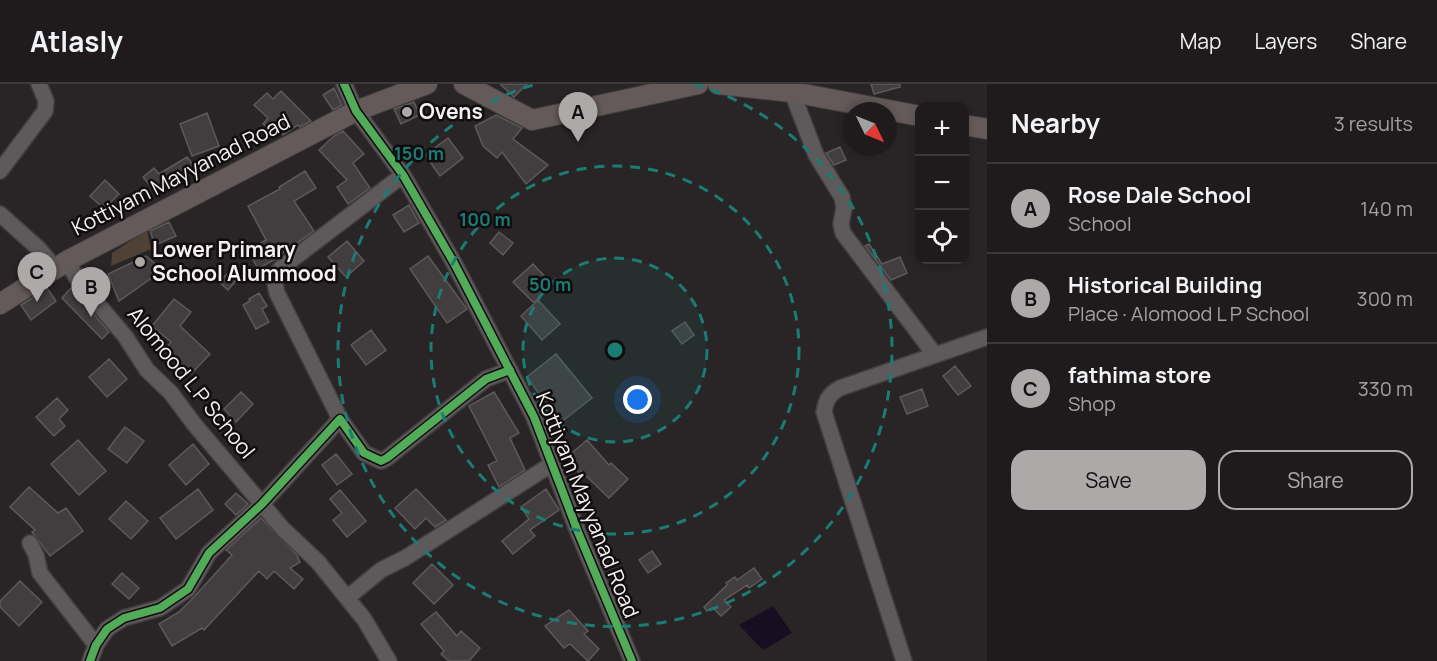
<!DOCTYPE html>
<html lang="en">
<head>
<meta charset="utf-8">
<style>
  body { margin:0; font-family:Manrope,sans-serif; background:#2c2829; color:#f1f3f6 }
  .controls { position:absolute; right:18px; top:18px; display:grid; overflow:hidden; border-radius:12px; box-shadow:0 3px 9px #0003 }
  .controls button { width:54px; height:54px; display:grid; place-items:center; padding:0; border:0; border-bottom:2px solid #3c393b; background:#1f1b1c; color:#f1f3f6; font:30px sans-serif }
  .compass { position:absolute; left:843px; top:18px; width:54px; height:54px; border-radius:50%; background:#1f1b1c; box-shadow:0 3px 9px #0003; rotate:133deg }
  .you { position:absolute; left:638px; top:316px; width:21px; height:21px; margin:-15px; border:4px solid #fff; border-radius:50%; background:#1a73e8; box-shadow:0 0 0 9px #1a73e833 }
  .badge { display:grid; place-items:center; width:39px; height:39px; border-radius:50%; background:#aea9a9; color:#111; font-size:20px; font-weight:700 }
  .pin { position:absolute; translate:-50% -50px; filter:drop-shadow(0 2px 3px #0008) }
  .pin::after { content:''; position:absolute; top:32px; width:21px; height:18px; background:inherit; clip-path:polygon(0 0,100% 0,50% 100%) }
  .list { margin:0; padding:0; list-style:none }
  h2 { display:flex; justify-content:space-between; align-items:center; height:78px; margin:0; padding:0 24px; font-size:26px }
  h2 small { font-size:20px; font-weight:400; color:#a1a1a3 }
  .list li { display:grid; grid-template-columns:39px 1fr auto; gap:18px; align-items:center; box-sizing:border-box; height:90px; padding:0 24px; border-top:2px solid #3c393b }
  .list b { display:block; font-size:22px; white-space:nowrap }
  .list p { margin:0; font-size:20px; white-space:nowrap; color:#a1a1a3 }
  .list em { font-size:20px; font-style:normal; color:#a1a1a3 }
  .actions { display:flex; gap:12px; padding:18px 24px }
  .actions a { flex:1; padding:14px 0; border:2px solid #aea9a9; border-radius:18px; text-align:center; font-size:21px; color:#aea9a9 }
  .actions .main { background:#aea9a9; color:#111 }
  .icon { flex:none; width:33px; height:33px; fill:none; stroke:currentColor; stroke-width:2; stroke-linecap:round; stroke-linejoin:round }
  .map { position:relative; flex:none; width:987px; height:577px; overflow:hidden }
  header { display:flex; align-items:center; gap:36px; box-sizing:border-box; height:84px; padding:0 30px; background:#1f1b1c; border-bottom:2px solid #3c393b }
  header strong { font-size:28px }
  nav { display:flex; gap:33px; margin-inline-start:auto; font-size:21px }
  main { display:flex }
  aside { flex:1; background:#1f1b1c }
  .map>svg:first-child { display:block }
</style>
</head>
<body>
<header>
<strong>Atlasly</strong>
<nav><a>Map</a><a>Layers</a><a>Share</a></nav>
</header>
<main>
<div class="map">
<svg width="987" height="577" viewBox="0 0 987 577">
  <rect width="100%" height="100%" fill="#292425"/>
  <path fill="#4f4135" d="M147 146 151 165 111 182 112 169Z"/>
  <path fill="#180d21" d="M773 522 792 549 763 566 739 541Z"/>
  <path fill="#423e40" stroke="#5d595b" stroke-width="1.5" d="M500 0H527L514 13Z
    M871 0H900V3L874 10Z
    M334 4 342 21 333 26 323 11Z
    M281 7 311 37 300 43 298 41 283 51 274 43 271 47 263 40 268 34 254 21 267 9 273 15Z
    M414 18 420 31 401 40 394 25Z
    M207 29 219 62 192 72 180 40Z
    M496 31 522 44 513 55 548 81 526 100 502 68 497 74 483 62 475 42Z
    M343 47 364 70 353 79 370 104 348 120 337 103 347 96 319 66 334 52Z
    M448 54 463 74 440 92 425 71Z
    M840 63 846 76 834 81 826 69Z
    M187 73 194 82 168 98 156 109 143 93 154 84 159 90Z
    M305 87 316 104 294 117 314 147 277 173V174L258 185 248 166 266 156 248 122 280 105 279 103Z
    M105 96 119 110 104 125 90 112Z
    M409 121 419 139 404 148 393 131Z
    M169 138 176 152 155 161 150 147Z
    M499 148 513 159 503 171 490 159Z
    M347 157 364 177 346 193 328 173Z
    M869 160 882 180 900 173 907 189 891 196 865 162Z
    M146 172 163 186 119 217 108 190Z
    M428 172 467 225 447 239 410 185Z
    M533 180 552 200 534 219 513 198Z
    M231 186 239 193 228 206 219 198Z
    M47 204 56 217 31 236 21 221Z
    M71 204 109 248 102 255 62 214Z
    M259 209 267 222 262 225 269 238 256 245 243 221 250 217 249 215Z
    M174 215 191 228 180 242 210 270 191 290 165 265 171 258 152 242Z
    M538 216 560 240 542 256 521 232Z
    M685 238 694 251 682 260 672 247Z
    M371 246 386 266 366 281 351 261Z
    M556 270 592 314 560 339 527 293Z
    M109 275 127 295 107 313 89 293Z
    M955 282 971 302 958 311 943 292Z
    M922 305 928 322 907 330 900 313Z
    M241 308 253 320 236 338 224 325Z
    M494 308 519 349 510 354 525 386 499 403 488 381 497 377 469 322Z
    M57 314 68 326 59 335 65 342 54 352 36 333Z
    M125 343 144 357 127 379 108 365Z
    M78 356 106 387 79 411 51 380Z
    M587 356 609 381 611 379 628 395 609 414 581 387 579 389 566 374Z
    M193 360 209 380 186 401 169 381Z
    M336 370 352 390 337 401 322 381Z
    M29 403 58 429 66 424 83 447 50 472 32 448 35 446 10 423Z
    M198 405 213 426 176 455 160 434Z
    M416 405 446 436 435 443 426 434 415 445 395 424Z
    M546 405 559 426 530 446 535 452 513 470 502 457 529 435 521 423Z
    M340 406 366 437 347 453 333 436 342 429 330 415Z
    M236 409 248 420 236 431 225 420Z
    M126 417 148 437 131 455 109 435Z
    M261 434 296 470 300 478 290 484 303 495 294 505 274 487 267 495 259 487 204 546 202 544 172 562 159 540 179 528 194 513 232 471 226 466Z
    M652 467 661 480 648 489 639 476Z
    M432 480 453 501 434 520 413 499Z
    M754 484 762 495 749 504 747 501 724 516 731 523 721 532 713 524 707 527 704 523 727 501 726 499 735 493 737 496Z
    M122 489 139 504 129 515 112 500Z
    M20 497 42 518 19 542 0 523V517Z
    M569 526 588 547 584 550 599 565 588 577 570 560 564 564 545 542Z
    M436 528 457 552 461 547 480 564 469 577H449L441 570 444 567 421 540Z"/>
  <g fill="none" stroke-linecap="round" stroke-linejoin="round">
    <defs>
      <path id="minor" d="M344 0 356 27 403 91 454 179 534 333 578 448 632 577
        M792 8 816 71 842 113 844 124 841 140 843 149 935 271
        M0 87 45 27 46 17 39 0
        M0 130 39 165 55 184
        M67 177 79 198 125 252 147 286 171 309 194 340 283 445 318 478 364 535 389 577
        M340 335 277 209C274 198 274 192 281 184L403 91
        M30 459 36 471 40 489 96 561
        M347 514 381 486 405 474 552 380
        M90 577 96 561 107 545 124 534 160 524 188 505 209 469 262 420 340 335 364 369 381 377 387 374 486 295 510 286
        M904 577 824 328C826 316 829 310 840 304L987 253"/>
      <path id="major" d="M464 0 532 36 698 0
        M718 0 792 8 920 32
        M964 41 987 45
        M0 220 67 177 356 27 427 0"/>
    </defs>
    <use href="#minor" stroke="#433f40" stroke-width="18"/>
    <use href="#major" stroke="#433f40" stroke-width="22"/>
    <use href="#minor" stroke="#5e5a5b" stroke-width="15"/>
    <use href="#major" stroke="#635a59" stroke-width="20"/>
    <defs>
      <path id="cycleway" d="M344 0 356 27 403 91 454 179 534 333 578 448 632 577
        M90 577 96 561 107 545 124 534 160 524 188 505 209 469 262 420 340 335 364 369 381 377 387 374 486 295 510 286"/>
    </defs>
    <use href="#cycleway" stroke="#110d0e" stroke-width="11"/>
    <use href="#cycleway" stroke="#51ab58" stroke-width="8"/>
  </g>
  <circle cx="615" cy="266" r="92" fill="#1b7c74" fill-opacity=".12"/>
  <g fill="none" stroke="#1b7c74" stroke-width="3" stroke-dasharray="10 8">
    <circle cx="615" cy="266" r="92"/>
    <circle cx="615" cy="266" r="184"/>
    <path d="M694 0A277 277 0 1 1 536 0"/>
  </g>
  <g fill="#aea9a9" stroke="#110d0e" stroke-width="2">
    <circle cx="407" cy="28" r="6"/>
    <circle cx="140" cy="178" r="6"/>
  </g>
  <g text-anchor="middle" stroke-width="5" stroke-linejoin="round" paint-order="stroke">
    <g font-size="21" font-weight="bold" fill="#f6f0f0" stroke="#110d0e" text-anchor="start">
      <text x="419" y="35">Ovens</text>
      <text x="152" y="173">Lower Primary<tspan x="152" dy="24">School Alummood</tspan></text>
    </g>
    <g font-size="21" fill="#f6f0f0" stroke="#110d0e">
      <text transform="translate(181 91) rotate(-27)" y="7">Kottiyam Mayyanad Road</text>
      <text transform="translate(191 299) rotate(51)" y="7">Alomood L P School</text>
      <text transform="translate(587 421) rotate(68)" y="7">Kottiyam Mayyanad Road</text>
    </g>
  </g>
  <circle cx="615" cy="266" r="9" fill="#1b7c74" stroke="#110d0e" stroke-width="3"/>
  <g font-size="18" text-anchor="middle" font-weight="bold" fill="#1b7c74" stroke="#110d0e" stroke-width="5" stroke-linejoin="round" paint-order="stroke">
    <text x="419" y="76">150 m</text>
    <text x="485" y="142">100 m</text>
    <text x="550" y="207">50 m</text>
  </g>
</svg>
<div class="controls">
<button>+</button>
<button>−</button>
<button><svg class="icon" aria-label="locate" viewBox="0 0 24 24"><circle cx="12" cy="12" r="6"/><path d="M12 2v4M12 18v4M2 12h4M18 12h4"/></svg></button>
</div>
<svg class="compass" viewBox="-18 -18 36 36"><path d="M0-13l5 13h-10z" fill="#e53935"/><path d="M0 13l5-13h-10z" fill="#a1a1a3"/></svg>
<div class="you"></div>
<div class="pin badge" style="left:578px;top:58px">A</div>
<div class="pin badge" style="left:91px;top:233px">B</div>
<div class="pin badge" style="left:37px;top:218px">C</div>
</div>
<aside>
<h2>Nearby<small>3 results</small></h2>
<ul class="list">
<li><span class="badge">A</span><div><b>Rose Dale School</b><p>School</p></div><em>140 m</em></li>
<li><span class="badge">B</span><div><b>Historical Building</b><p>Place · Alomood L P School</p></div><em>300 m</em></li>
<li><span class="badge">C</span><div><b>fathima store</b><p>Shop</p></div><em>330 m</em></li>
</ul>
<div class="actions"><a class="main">Save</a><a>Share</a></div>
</aside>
</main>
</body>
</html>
